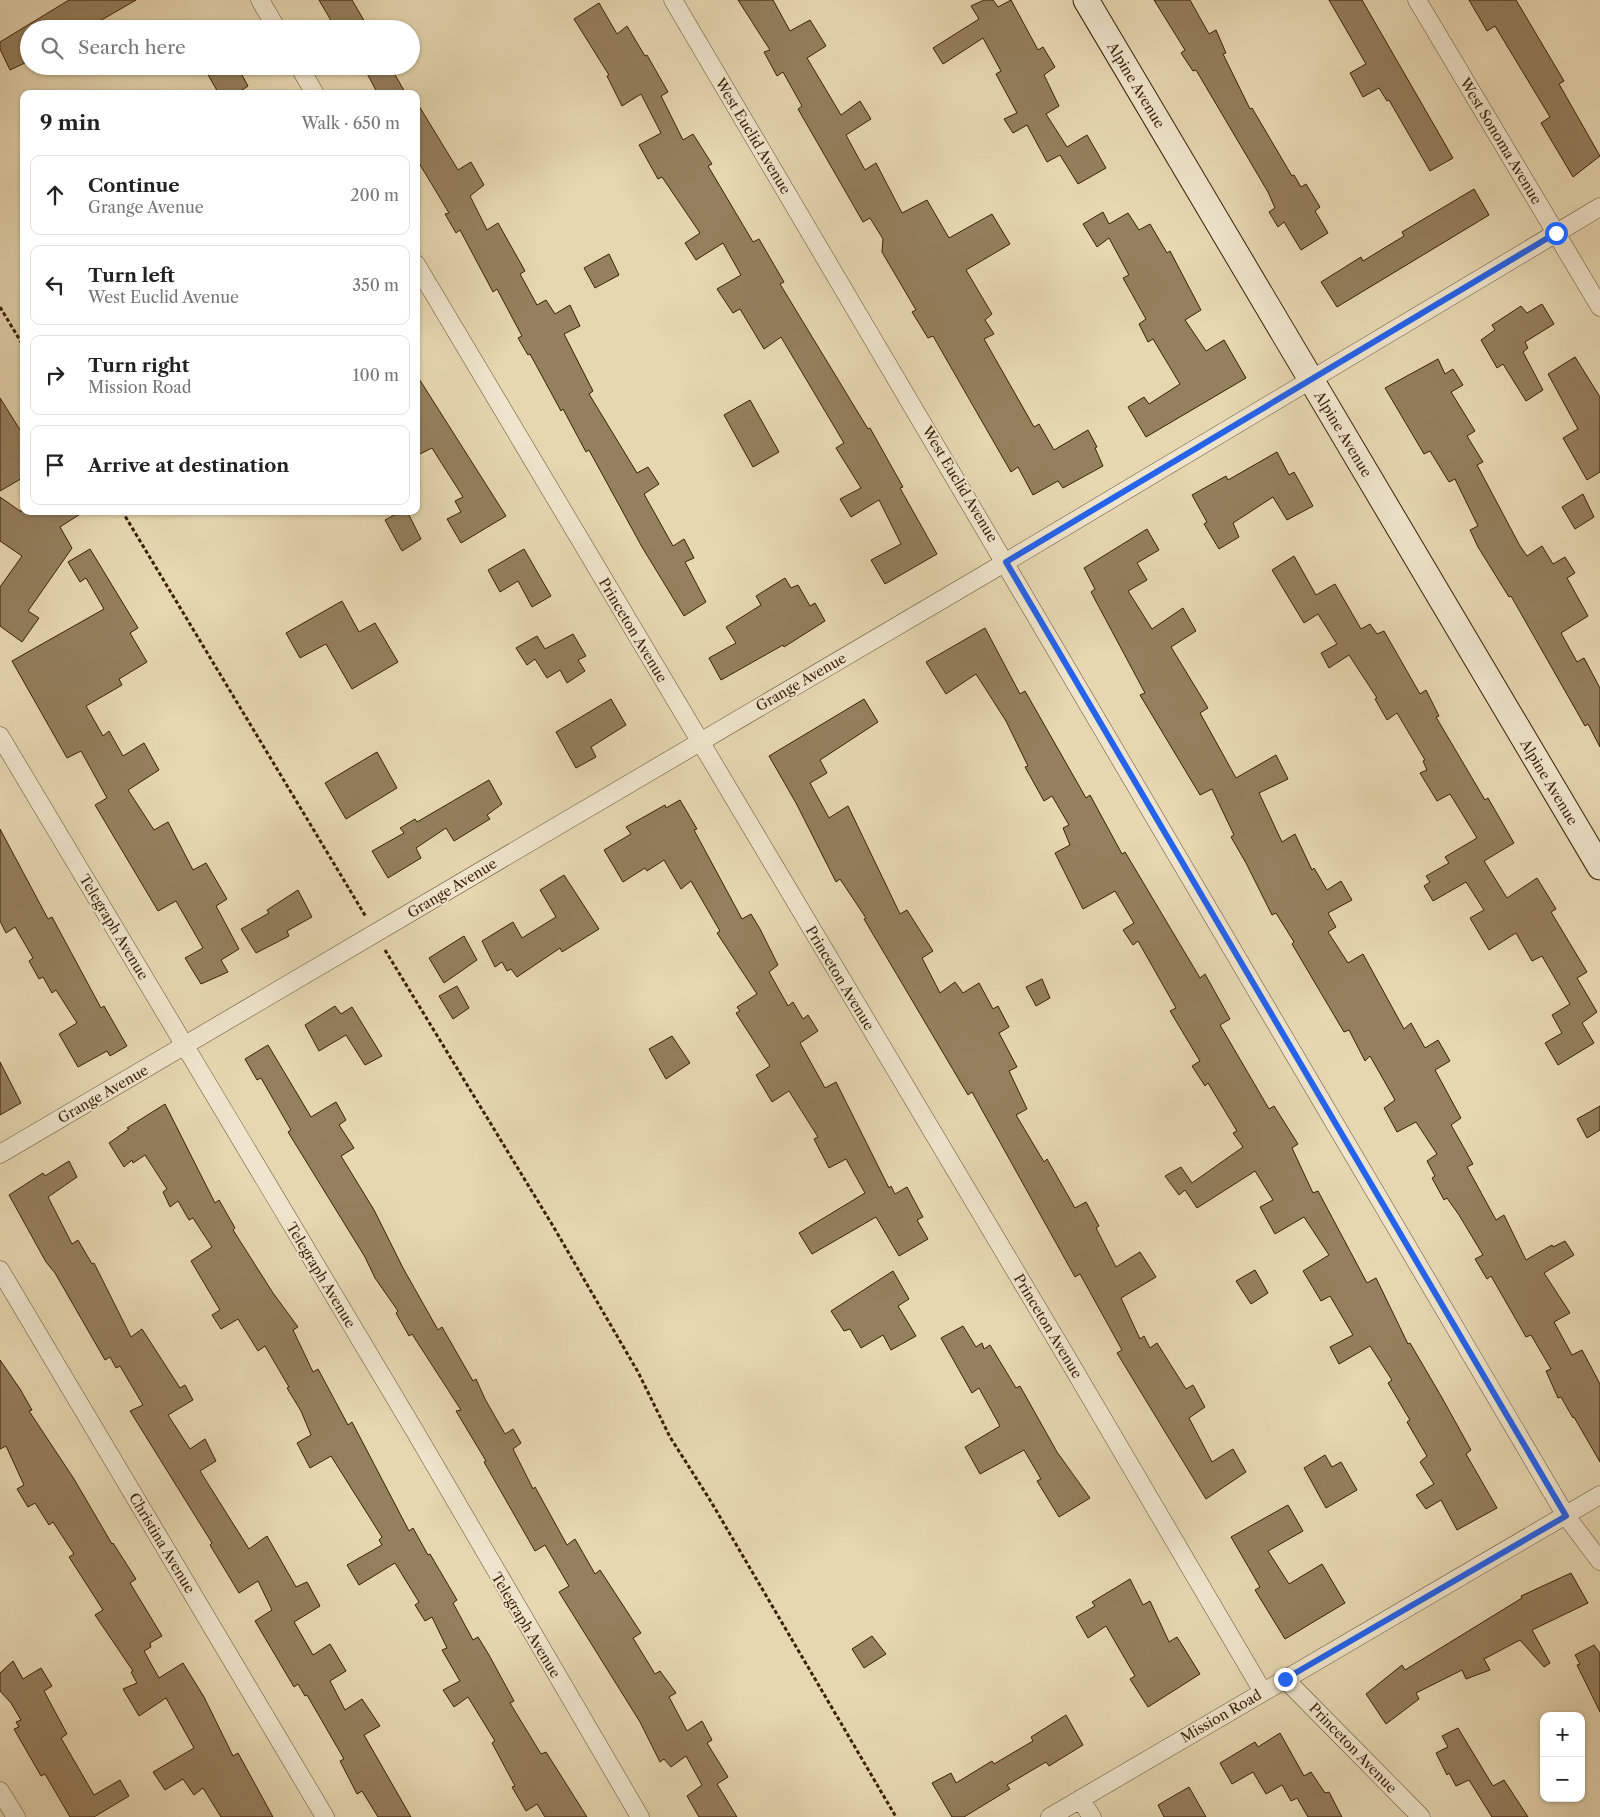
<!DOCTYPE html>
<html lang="en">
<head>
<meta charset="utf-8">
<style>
  body { margin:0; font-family:"Libre Caslon Text",serif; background:#f2f2f2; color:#222 }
  .controls { position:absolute; right:15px; bottom:15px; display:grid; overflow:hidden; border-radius:10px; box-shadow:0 1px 4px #0004 }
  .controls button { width:45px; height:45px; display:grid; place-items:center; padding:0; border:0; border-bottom:1px solid #e0e0e0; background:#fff; color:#222; font:25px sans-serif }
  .stop { position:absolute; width:15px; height:15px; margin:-11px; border:4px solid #2563eb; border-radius:50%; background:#fff }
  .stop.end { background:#2563eb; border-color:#fff; box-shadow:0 1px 5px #0008 }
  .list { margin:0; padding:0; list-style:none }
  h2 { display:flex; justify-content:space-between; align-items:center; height:65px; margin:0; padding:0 20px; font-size:21px }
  h2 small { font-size:16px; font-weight:400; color:#767676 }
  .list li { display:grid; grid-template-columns:32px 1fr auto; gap:15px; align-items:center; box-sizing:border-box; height:80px; margin:0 10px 10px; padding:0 10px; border:1px solid #e0e0e0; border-radius:10px }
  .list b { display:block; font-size:19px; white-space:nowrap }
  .list p { margin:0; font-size:16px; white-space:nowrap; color:#767676 }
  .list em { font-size:16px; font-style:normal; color:#767676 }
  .icon { flex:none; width:28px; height:28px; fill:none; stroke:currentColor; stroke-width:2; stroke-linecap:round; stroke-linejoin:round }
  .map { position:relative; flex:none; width:1600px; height:1817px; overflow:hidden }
  .search { position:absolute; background:#fff; box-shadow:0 1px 4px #0004; left:20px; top:20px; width:400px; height:55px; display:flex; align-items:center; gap:12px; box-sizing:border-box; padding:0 18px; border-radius:28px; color:#767676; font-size:19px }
  .panel { position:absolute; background:#fff; box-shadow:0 1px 4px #0004; left:20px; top:90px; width:400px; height:425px; border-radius:10px }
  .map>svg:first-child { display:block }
</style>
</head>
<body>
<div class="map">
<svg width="1600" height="1817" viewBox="0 0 1600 1817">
  <rect width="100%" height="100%" fill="#e6d7b1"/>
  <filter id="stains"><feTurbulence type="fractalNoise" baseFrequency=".004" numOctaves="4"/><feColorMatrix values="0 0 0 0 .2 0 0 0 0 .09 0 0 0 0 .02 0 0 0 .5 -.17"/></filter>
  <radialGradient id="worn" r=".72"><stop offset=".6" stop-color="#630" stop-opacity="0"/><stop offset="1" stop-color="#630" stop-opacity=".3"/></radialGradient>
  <path fill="#947f5e" stroke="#3c1f05" d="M69 0H136L86 29H29V61L10 70 0 49V42Z
    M319 0H352L369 29H336Z
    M738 0H773L790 31 810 20 826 46 807 58 841 115 860 101 871 119 846 135 865 170 876 163 902 213 927 200 949 238 992 214 1010 244 966 270 992 314 985 320 994 334 984 339 1034 427 1039 424 1054 450 1088 430 1097 447 1095 448 1103 466 1063 488 1058 481 1033 495 1018 467 1011 472 933 336 928 338 912 312 916 310 882 252 883 239 870 218 863 222 798 109 802 106 783 72 777 76 764 52 770 50Z
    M984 0H993L998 7 1011 0 1038 50 1043 47 1055 67 1044 75 1059 106 1046 114 1067 147 1087 135 1106 168 1078 184 1060 155 1047 162 1027 125 1013 133 1004 119 1017 113 996 74 1001 71 983 38 943 64 933 48 979 19 971 6Z
    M1154 0H1190L1209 34 1216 30 1226 53 1223 54 1250 109 1252 108 1292 176 1294 175 1301 187 1306 184 1320 207 1315 211 1328 233 1301 250 1284 222 1278 227 1269 212 1275 208 1268 192 1196 70 1193 71 1181 53 1185 50Z
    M1329 0H1362L1453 158 1430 171 1389 100 1387 101 1379 88 1363 97 1350 73 1366 64Z
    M1469 0H1516L1564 81 1559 84 1600 156 1573 177 1541 123 1550 117 1495 26 1487 31Z
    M599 3 617 34 627 26 645 56 647 55 668 92 661 96 683 140 693 134 712 164 708 166 753 242 759 239 784 282 780 284 868 429 870 428 903 487 900 488 937 554 885 584 871 560 901 544 879 500 851 517 840 499 861 488 836 448 844 443 781 337 764 349 740 309 733 313 717 289 741 275 723 243 696 260 685 243 700 233 662 177 658 179 639 145 661 133 641 94 622 106 607 76 609 75 574 19Z
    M203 66H237L248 86 236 94H219Z
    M363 66H390L406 94H378Z
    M416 101 458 170 471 162 484 185 470 196 487 230 498 223 525 271 520 274 537 305 546 300 555 314 570 305 580 326 564 334 593 391 589 394 637 473 648 467 659 484 644 494 673 546 684 539 694 558 685 562 706 602 684 616 642 547 589 450 586 452 563 409 561 411 530 354 528 355 518 338 522 336 497 289 493 292 460 230 456 233 445 214 449 213 416 158Z
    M1474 189 1489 215 1337 307 1321 282 1361 257 1363 261 1404 236 1402 232Z
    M1103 212 1109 224 1128 213 1139 230 1150 224 1167 253 1170 251 1201 310 1185 320 1206 351 1224 340 1246 378 1146 437 1128 407 1144 397 1149 404 1180 384 1153 339 1148 342 1139 324 1146 319 1123 278 1129 275 1109 238 1097 247 1083 224Z
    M609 254 619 275 595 288 584 268Z
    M1542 304 1554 324 1525 342 1528 348 1523 352 1543 390 1526 401 1503 364 1497 368 1481 340 1495 330 1492 325 1521 306 1527 313Z
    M1575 357 1600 397V472L1587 480 1563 438 1578 429 1548 374Z
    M1438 359 1445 374 1453 369 1463 385 1451 392 1475 431 1467 436 1483 462 1477 465 1520 546 1527 556 1542 546 1553 564 1565 557 1575 573 1567 578 1588 616 1561 633 1577 662 1584 658 1600 688V747L1588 724 1585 726 1511 596 1509 597 1478 547 1470 530 1478 526 1455 479 1449 482 1430 451 1424 454 1385 388Z
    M416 374 506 516 461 543 447 519 461 512 455 501 463 497 432 448 416 456Z
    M0 398 24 436V477L0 491Z
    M750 400 779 452 753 467 724 415Z
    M1277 452 1289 475 1294 472 1313 506 1287 520 1273 497 1233 523 1239 537 1219 549 1204 524 1207 522 1192 495 1226 476 1228 480Z
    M1583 494 1594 517 1575 529 1562 507Z
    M0 497 20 511H85L60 527 72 548 28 611 39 618 22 642 0 626V587L22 556 0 541Z
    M402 511H407L421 539 402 551 385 520Z
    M1147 529 1159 550 1137 563 1147 580 1128 591 1152 629 1183 608 1196 631 1171 647 1208 708 1200 713 1236 778 1276 755 1288 779 1259 793 1282 842 1295 834 1312 870 1314 868 1327 890 1341 881 1352 900 1328 913 1336 927 1328 932 1348 963 1363 954 1404 1029 1411 1023 1425 1048 1438 1040 1450 1061 1435 1070 1461 1118 1451 1125 1473 1164 1467 1167 1496 1220 1504 1215 1526 1260 1552 1245 1553 1247 1565 1241 1574 1255 1544 1273 1570 1313 1554 1322 1572 1355 1582 1350 1600 1384V1462L1574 1417 1573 1418 1561 1397 1558 1398 1546 1371 1551 1369 1531 1335 1526 1337 1491 1276 1487 1279 1475 1259 1483 1255 1459 1215 1447 1198 1444 1200 1432 1178 1435 1176 1427 1161 1437 1154 1416 1122 1397 1132 1384 1108 1395 1100 1370 1056 1365 1061 1349 1030 1344 1032 1292 944 1294 942 1276 913 1272 915 1246 863 1231 837 1234 835 1212 789 1200 795 1140 695 1145 693 1091 592 1095 589 1084 568Z
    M90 549 138 628 130 633 147 662 119 679 122 685 86 706 103 736 109 731 123 756 144 743 159 770 128 790 154 830 168 822 193 870 206 863 227 899 216 906 239 949 221 960 228 972 201 984 185 958 203 948 176 901 158 911 95 805 107 798 81 751 67 758 12 661 104 609 86 578 80 582 68 562Z
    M524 549 551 596 532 607 518 581 500 592 488 570Z
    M1294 556 1316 595 1335 584 1361 629 1370 624 1377 634 1384 631 1420 694 1426 690 1439 716 1436 717 1485 800 1488 798 1514 843 1484 861 1507 898 1537 878 1556 909 1551 912 1587 972 1577 978 1597 1012 1582 1023 1594 1043 1558 1065 1545 1043 1562 1033 1552 1015 1570 1004 1542 956 1532 961 1516 933 1489 950 1470 918 1484 910 1466 882 1433 901 1424 886 1430 882 1426 876 1449 863 1445 857 1477 838 1450 794 1437 801 1420 773 1427 770 1423 761 1425 760 1397 713 1387 720 1375 699 1377 698 1349 655 1329 668 1321 653 1337 644 1318 614 1304 623 1272 570Z
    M785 578 791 588 798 585 810 606 815 603 825 621 784 647 783 645 721 680 709 658 736 643 726 627 761 605 756 596Z
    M342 601 359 632 375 623 398 662 352 689 326 644 300 658 286 633Z
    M985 628 1020 694 1025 691 1086 798 1090 795 1122 854 1125 852 1200 978 1205 974 1230 1019 1220 1025 1269 1109 1274 1106 1298 1144 1292 1148 1313 1193 1318 1191 1367 1283 1376 1278 1408 1344 1410 1343 1441 1396 1471 1450 1466 1454 1497 1508 1457 1530 1441 1500 1426 1509 1416 1495 1434 1484 1420 1462 1427 1456 1407 1422 1410 1420 1388 1383 1392 1380 1370 1346 1339 1364 1330 1347 1353 1335 1330 1296 1321 1301 1303 1271 1329 1255 1304 1217 1275 1234 1260 1207 1273 1200 1255 1171 1197 1208 1185 1190 1179 1195 1165 1176 1181 1167 1192 1183 1243 1147 1233 1133 1237 1131 1208 1083 1205 1086 1192 1066 1200 1061 1170 1011 1176 1008 1138 941 1133 945 1123 930 1134 923 1115 891 1083 909 1055 853 1070 845 1063 828 1069 825 1052 796 1044 801 1025 767 1028 766 1006 721 976 674 946 694 926 662Z
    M573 634 586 656 578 660 585 671 567 683 560 670 547 678 535 659 527 665 516 648 537 636 545 649Z
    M611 699 626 725 591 747 596 757 576 768 556 732Z
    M864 699 878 722 820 760 827 773 810 783 829 818 848 806 900 914 907 910 933 951 922 958 940 993 955 982 963 993 979 983 993 1009 998 1006 1009 1027 999 1033 1017 1067 1009 1071 1027 1109 1016 1115 1044 1162 1047 1159 1075 1208 1086 1202 1099 1226 1096 1228 1116 1267 1140 1252 1156 1277 1121 1298 1140 1339 1144 1336 1150 1348 1157 1343 1186 1389 1193 1385 1205 1407 1189 1418 1212 1462 1233 1449 1246 1472 1206 1499 1117 1353 1122 1350 1080 1274 1075 1277 972 1092 968 1095 864 919 866 918 840 879 836 882 796 803 769 756Z
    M377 752 397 788 346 819 325 783Z
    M489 780 502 804 487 815 490 819 454 841 446 828 416 848 421 858 388 878 372 851 404 833 400 828 415 819 417 822Z
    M680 800 697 829 694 830 742 919 751 914 760 929 778 965 769 972 788 1006 793 1002 803 1019 808 1015 818 1031 800 1043 825 1088 836 1082 889 1188 891 1186 895 1194 907 1187 923 1217 917 1220 928 1239 899 1256 876 1217 812 1254 799 1233 865 1193 846 1159 829 1168 814 1139 818 1137 789 1091 772 1102 756 1075 770 1066 736 1013 740 1011 737 1007 757 994 717 933 720 931 691 881 681 889 664 860 647 871 645 868 623 882 604 850 631 834 626 827 665 805 666 808Z
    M0 829 48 919 52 917 101 1008 104 1006 127 1046 110 1056 107 1051 78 1067 59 1034 77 1023 56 990 52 993 43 977 39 979 29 961 33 958 15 927 6 933 0 921Z
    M564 875 599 929 562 952 560 948 517 977 511 969 507 971 502 962 495 967 482 941 513 922 522 938 556 917 540 890Z
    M298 890 312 917 287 931 289 936 256 953 241 929 269 913 267 910Z
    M464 936 477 960 444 983 429 958Z
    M1042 979 1050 998 1036 1006 1026 987Z
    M457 986 469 1008 453 1019 439 996Z
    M335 1006 341 1014 352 1007 382 1056 365 1065 346 1035 319 1051 305 1025Z
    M672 1036 690 1063 666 1079 649 1049Z
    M268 1045 311 1117 336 1102 346 1120 339 1125 354 1148 341 1156 374 1210 403 1268 438 1330 442 1327 473 1381 476 1379 485 1399 505 1434 513 1429 521 1443 513 1449 533 1489 535 1487 567 1545 575 1539 595 1574 600 1570 641 1633 633 1638 655 1674 660 1671 676 1693 669 1697 687 1731 702 1721 712 1740 707 1743 728 1777 717 1784 737 1817H699L687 1796 702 1785 686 1756 671 1767 664 1759 660 1762 640 1722 559 1592 569 1586 545 1545 535 1551 484 1462 486 1461 456 1411 461 1410 412 1334 409 1336 396 1313 398 1311 375 1278 365 1257 288 1132 291 1130 261 1078 257 1080 245 1059Z
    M0 1062 21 1103 0 1115Z
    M165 1104 215 1203 219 1200 235 1228 233 1230 273 1293 298 1327 293 1330 313 1372 318 1369 348 1425 352 1422 409 1531 413 1528 428 1555 430 1554 457 1600 453 1603 473 1640 478 1637 489 1655 514 1701 510 1703 541 1754 546 1752 587 1817H545L537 1804 526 1811 512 1787 515 1786 492 1743 495 1741 468 1697 454 1707 443 1690 460 1681 442 1650 447 1648 432 1617 425 1621 415 1605 419 1602 395 1563 359 1585 347 1565 382 1545 379 1540 382 1537 331 1456 310 1468 297 1443 311 1435 301 1411 287 1388 289 1387 265 1346 258 1351 238 1319 221 1329 212 1315 220 1310 191 1261 212 1247 193 1218 189 1220 178 1201 170 1207 163 1192 167 1189 145 1155 133 1163 132 1160 124 1167 109 1143 129 1129 127 1128Z
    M1600 1106V1130L1587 1138 1577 1119Z
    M69 1161 77 1177 48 1197 72 1244 78 1240 92 1264 94 1263 131 1337 142 1329 180 1388 185 1385 193 1400 168 1415 190 1449 205 1439 216 1461 200 1471 249 1549 267 1536 296 1587 307 1582 320 1606 294 1622 313 1655 330 1644 346 1671 330 1681 345 1710 362 1699 380 1726 364 1735 411 1817H378L362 1791 357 1794 340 1761 344 1759 307 1695 305 1696 298 1684 294 1687 255 1621 272 1610 258 1581 239 1593 210 1545 212 1543 130 1411 143 1405 120 1366 116 1368 110 1357 105 1360 55 1273 46 1262 9 1195 43 1173 45 1176Z
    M1255 1270 1268 1293 1251 1304 1236 1281Z
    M893 1271 909 1299 898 1306 916 1336 891 1350 883 1335 861 1348 850 1329 844 1331 831 1311Z
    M963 1326 976 1347 982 1343 984 1349 990 1345 1016 1388 1020 1386 1057 1452 1090 1498 1059 1517 1037 1481 1041 1479 1024 1450 980 1474 965 1447 1000 1426 979 1388 972 1393 941 1338Z
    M0 1360 20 1389 32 1410 29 1411 74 1479 112 1544 113 1543 136 1579 130 1583 162 1636 150 1643 151 1647 144 1651 159 1678 183 1663 204 1697 233 1756 238 1753 273 1817H221L203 1788 194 1795 183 1779 165 1790 153 1772 194 1748 166 1698 139 1716 123 1689 137 1683 131 1672 133 1671 95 1615 103 1610 69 1557 74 1554 53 1522 49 1525 35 1503 28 1507 17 1489 24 1485 6 1446 0 1449Z
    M1325 1455 1332 1467 1341 1462 1357 1490 1326 1508 1304 1468Z
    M1288 1505 1303 1531 1268 1551 1289 1584 1322 1564 1345 1603 1285 1639 1255 1590 1260 1587 1231 1537Z
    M1571 1573 1588 1603 1532 1630 1550 1663 1544 1667 1520 1640 1484 1659 1490 1670 1466 1679 1462 1670 1416 1693 1419 1699 1386 1724 1366 1694 1402 1665 1405 1670 1522 1598 1521 1596Z
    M1130 1579 1143 1605 1150 1601 1169 1642 1177 1637 1200 1674 1148 1707 1130 1679 1135 1676 1106 1626 1088 1638 1076 1617 1095 1606 1092 1602Z
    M872 1636 886 1654 864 1668 852 1649Z
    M1594 1645 1600 1653V1712L1577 1665 1580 1664 1575 1655Z
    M13 1661 23 1679 41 1668 52 1686 44 1691 67 1734 61 1738 94 1795 120 1780 129 1796 94 1817H70L45 1774 41 1776 14 1729 19 1727 16 1722 21 1720 11 1703 0 1691V1673Z
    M1066 1715 1083 1745 1049 1766 1046 1762 1007 1785 1010 1789 964 1817H952L932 1783 951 1773 956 1783 992 1761 994 1764 1033 1741 1031 1737Z
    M1458 1728 1493 1786 1504 1780 1528 1817H1492L1469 1780 1456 1786 1449 1773 1447 1775 1436 1753 1448 1747 1442 1736Z
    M1280 1733 1304 1776 1311 1772 1325 1793 1329 1792 1342 1817H1308L1297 1798 1291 1801 1282 1785 1266 1794 1253 1772 1232 1784 1220 1763 1255 1742 1258 1747Z
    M1189 1787 1206 1817H1164L1158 1805Z"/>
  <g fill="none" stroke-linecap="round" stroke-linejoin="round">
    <defs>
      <path id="street" d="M260 0 277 29
        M673 0 1566 1516 1600 1561
        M1417 0 1600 307
        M299 66 315 94
        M416 264 1069 1361 1263 1692
        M0 736 416 1433 640 1817
        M0 1154 1006 562 1600 207
        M0 1270 325 1817
        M1285 1679 1421 1817
        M0 1791 16 1817
        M1080 1799 1092 1817
        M1050 1817 1600 1495"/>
      <path id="secondary" d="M1086 0 1600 867"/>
    </defs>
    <use href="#street" stroke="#664d30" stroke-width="19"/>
    <use href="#secondary" stroke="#3c1f05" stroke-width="27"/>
    <path stroke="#3c1f05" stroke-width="3" stroke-dasharray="4 2.5" stroke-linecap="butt" d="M0 307 24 347
      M122 511 366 917
      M385 950 553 1226 638 1372 670 1437 710 1500 896 1817"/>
    <use href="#street" stroke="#efe5cc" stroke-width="18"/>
    <use href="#secondary" stroke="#efe5cc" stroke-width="25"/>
  </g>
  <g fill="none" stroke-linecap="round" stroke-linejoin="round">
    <path stroke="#2563eb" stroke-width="6" d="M1285 1679 1566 1516 1006 562 1556 233"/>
  </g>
  <g text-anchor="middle" stroke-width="4" stroke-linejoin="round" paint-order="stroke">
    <g font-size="14" fill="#3c1f05" stroke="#efe5cc">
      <text transform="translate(1136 85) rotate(59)" y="5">Alpine Avenue</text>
      <text transform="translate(753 136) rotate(59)" y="5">West Euclid Avenue</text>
      <text transform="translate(1501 141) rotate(59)" y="5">West Sonoma Avenue</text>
      <text transform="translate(1343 434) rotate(59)" y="5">Alpine Avenue</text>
      <text transform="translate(960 484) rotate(59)" y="5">West Euclid Avenue</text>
      <text transform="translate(633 630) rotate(59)" y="5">Princeton Avenue</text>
      <text transform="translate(801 682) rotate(-30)" y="5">Grange Avenue</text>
      <text transform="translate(1549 782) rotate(59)" y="5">Alpine Avenue</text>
      <text transform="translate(452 888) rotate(-31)" y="5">Grange Avenue</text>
      <text transform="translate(114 927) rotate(59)" y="5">Telegraph Avenue</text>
      <text transform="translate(840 978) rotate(59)" y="5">Princeton Avenue</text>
      <text transform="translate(103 1094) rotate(-30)" y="5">Grange Avenue</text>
      <text transform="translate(321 1275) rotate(59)" y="5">Telegraph Avenue</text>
      <text transform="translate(1048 1326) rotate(59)" y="5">Princeton Avenue</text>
      <text transform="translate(162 1543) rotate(59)" y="5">Christina Avenue</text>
      <text transform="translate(526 1625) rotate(59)" y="5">Telegraph Avenue</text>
      <text transform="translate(1221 1716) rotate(-30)" y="5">Mission Road</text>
      <text transform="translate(1353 1748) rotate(46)" y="5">Princeton Avenue</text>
    </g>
  </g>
  <rect width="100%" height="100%" filter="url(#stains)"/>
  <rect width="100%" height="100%" fill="url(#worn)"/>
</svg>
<div class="controls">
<button>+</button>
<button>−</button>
</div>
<div class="stop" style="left:1556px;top:233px"></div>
<div class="stop end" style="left:1285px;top:1679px"></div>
<div class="search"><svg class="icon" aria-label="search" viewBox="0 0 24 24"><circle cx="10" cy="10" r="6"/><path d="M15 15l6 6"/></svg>Search here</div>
<section class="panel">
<h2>9 min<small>Walk · 650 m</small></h2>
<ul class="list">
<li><svg class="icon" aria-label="ahead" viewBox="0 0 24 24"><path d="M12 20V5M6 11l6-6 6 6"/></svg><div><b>Continue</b><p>Grange Avenue</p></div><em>200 m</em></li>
<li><svg class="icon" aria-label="left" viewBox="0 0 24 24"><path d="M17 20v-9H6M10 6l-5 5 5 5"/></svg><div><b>Turn left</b><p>West Euclid Avenue</p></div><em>350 m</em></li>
<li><svg class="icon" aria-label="right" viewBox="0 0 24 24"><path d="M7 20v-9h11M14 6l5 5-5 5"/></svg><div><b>Turn right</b><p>Mission Road</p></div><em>100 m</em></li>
<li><svg class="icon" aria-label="arrive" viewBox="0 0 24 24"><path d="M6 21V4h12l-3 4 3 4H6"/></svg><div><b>Arrive at destination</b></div></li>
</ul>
</section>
</div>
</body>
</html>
